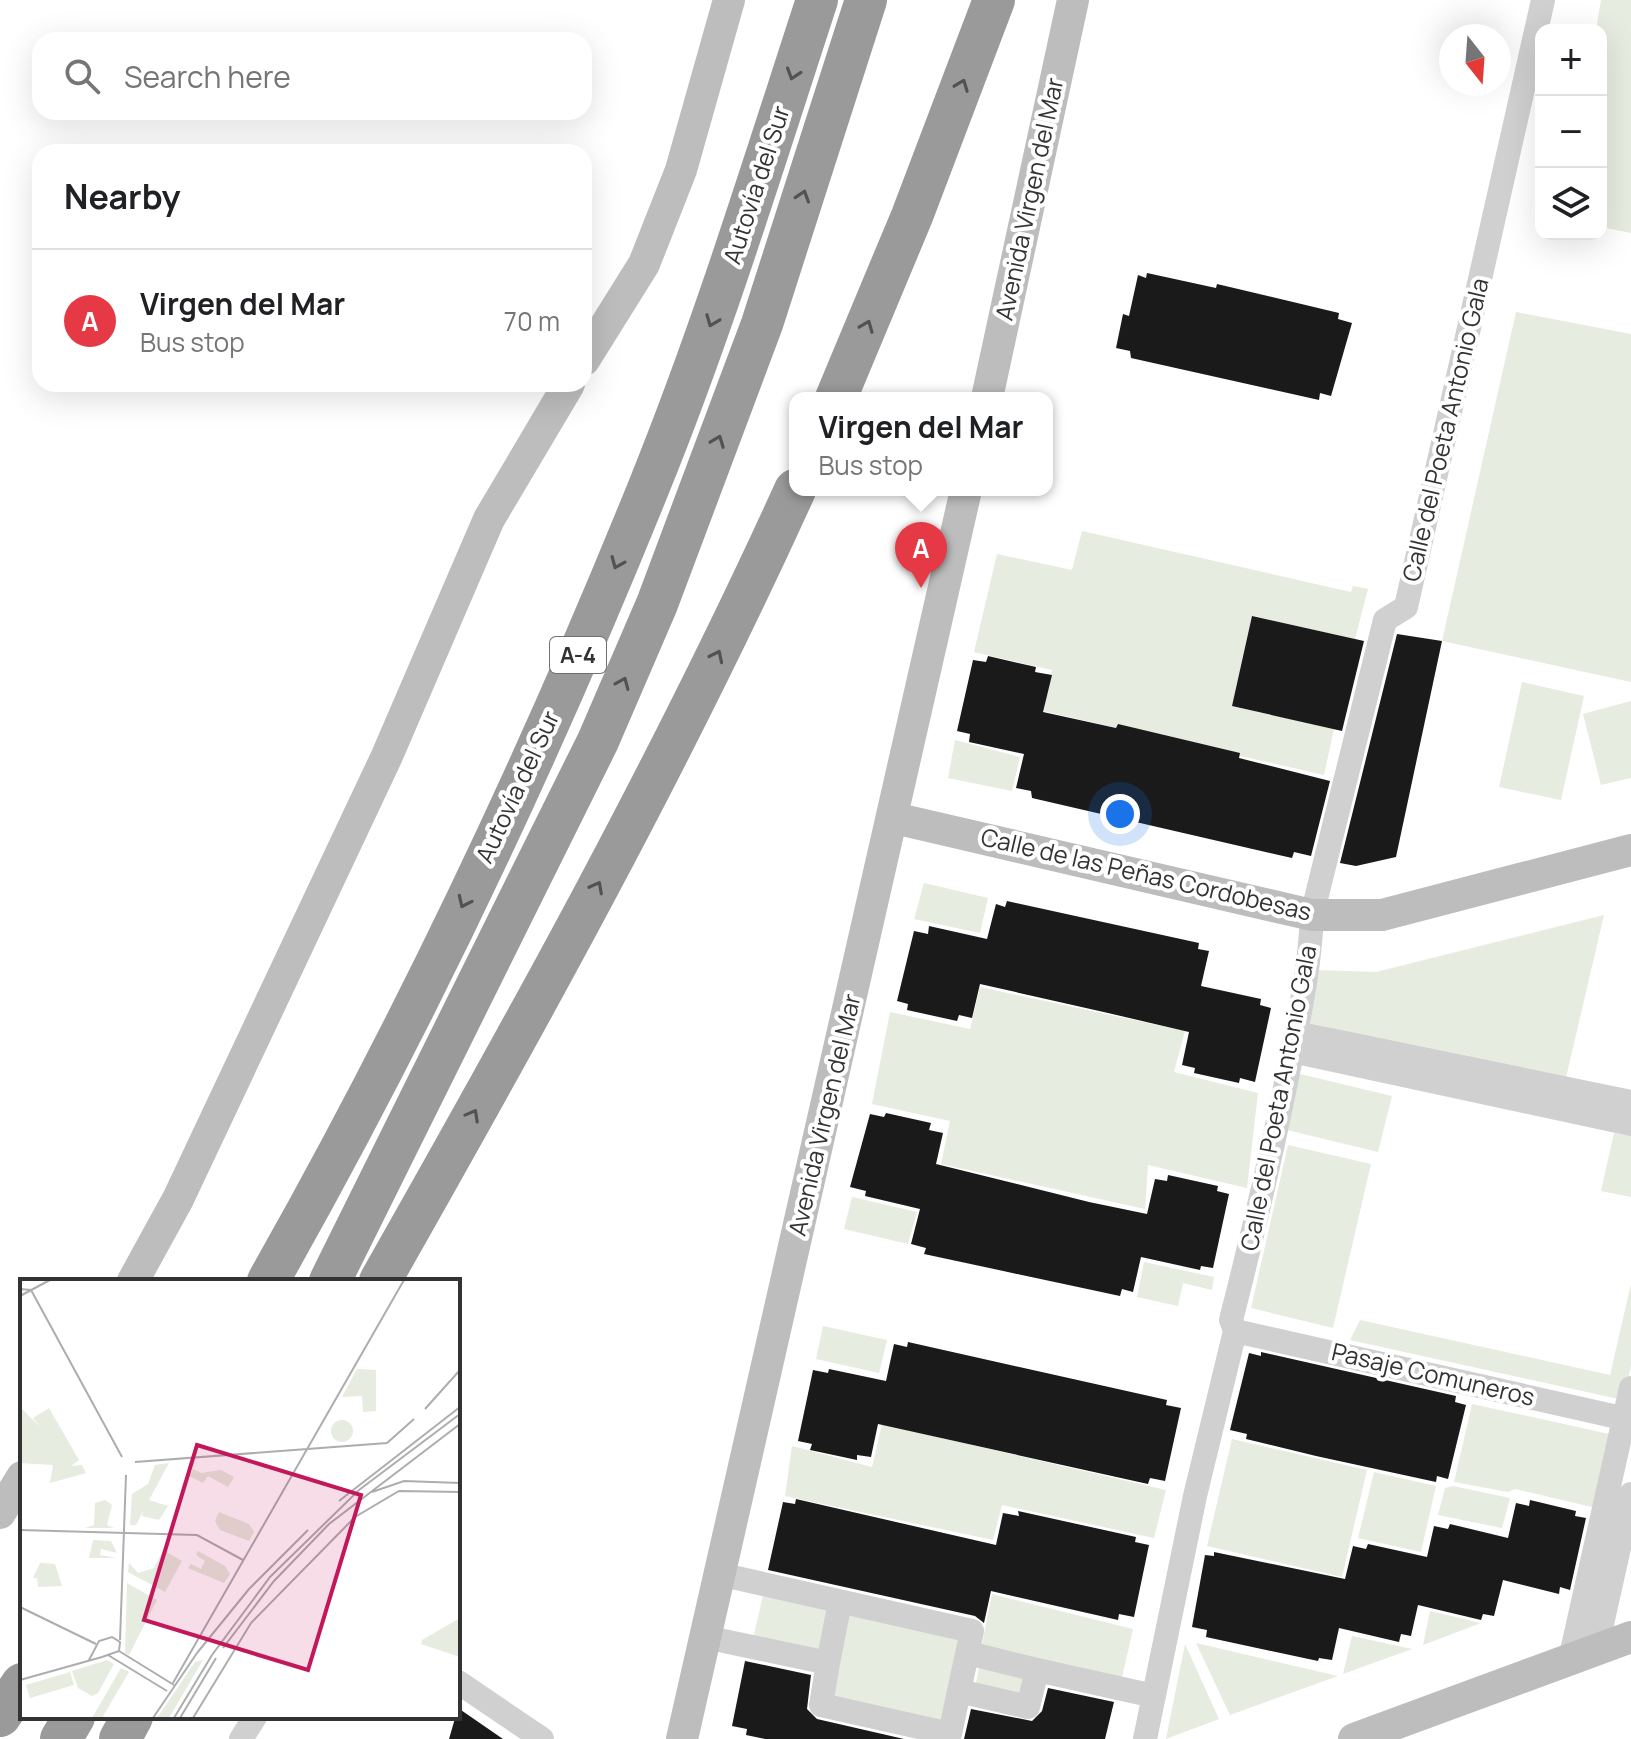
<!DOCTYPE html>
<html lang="en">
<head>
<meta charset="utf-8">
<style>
  body { margin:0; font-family:Manrope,sans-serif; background:#f2f2f2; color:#202124 }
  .controls { position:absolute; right:24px; top:24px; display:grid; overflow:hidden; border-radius:16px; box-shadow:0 8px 32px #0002 }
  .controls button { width:72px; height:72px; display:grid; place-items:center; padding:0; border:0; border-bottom:2px solid #e0e0e0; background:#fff; color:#202124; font:40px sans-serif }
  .compass { position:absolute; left:1439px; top:24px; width:72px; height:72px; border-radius:50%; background:#fff; box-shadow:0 8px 32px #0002; rotate:163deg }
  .you { position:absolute; left:1120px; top:814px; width:28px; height:28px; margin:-20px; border:6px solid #fff; border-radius:50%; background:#1a73e8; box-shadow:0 0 0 12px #1a73e833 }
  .badge { display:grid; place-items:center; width:52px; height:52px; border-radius:50%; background:#e63946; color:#fff; font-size:26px; font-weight:700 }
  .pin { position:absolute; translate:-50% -66px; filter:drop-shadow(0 2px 4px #0008) }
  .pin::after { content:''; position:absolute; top:42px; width:28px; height:24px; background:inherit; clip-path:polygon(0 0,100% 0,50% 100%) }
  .popup { position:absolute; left:789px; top:392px; width:264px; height:104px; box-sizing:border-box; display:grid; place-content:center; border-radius:16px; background:#fff; filter:drop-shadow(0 2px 6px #0005); font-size:26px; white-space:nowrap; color:#757577 }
  .popup b { font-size:30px; color:#202124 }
  .popup::after { content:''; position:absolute; left:50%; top:100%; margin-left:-16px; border:16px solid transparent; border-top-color:#fff }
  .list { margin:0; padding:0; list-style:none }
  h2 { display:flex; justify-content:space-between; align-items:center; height:104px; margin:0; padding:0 32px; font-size:34px }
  h2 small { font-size:26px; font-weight:400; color:#757577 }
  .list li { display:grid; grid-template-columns:52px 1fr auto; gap:24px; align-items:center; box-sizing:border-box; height:144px; padding:0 32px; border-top:2px solid #e0e0e0 }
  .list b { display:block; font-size:30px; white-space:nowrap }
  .list p { margin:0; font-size:26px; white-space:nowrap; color:#757577 }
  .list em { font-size:26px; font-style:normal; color:#757577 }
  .icon { flex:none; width:44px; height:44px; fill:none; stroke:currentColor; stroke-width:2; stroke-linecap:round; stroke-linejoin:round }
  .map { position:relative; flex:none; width:1631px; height:1739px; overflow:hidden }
  .search { position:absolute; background:#fff; box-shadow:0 8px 32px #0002; left:32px; top:32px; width:560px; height:88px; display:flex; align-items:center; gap:20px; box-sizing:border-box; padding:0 28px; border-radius:24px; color:#757577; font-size:30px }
  .panel { position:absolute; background:#fff; box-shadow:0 8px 32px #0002; left:32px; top:144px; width:560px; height:248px; border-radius:24px }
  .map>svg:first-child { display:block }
</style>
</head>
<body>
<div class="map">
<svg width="1631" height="1739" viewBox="0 0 1631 1739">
  <rect width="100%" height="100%" fill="#fff"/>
  <path fill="#e6ecdf" d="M1601 0H1631V233L1601 227V30H1596Z
    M1516 312 1631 334V682L1442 641Z
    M1082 531 1351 592 1353 586 1368 589 1355 639 1252 616 1232 706 1334 729 1324 775 1043 711 1052 670 974 652 997 554 1072 570Z
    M1522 682 1584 696 1561 800 1499 787Z
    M1631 701V778L1601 785 1583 714Z
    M955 740 1020 757 1012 791 948 778Z
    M924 883 988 898 980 933 914 919Z
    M1604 915 1565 1082 1304 1022 1316 970 1376 972Z
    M980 987 1185 1031 1174 1072 1258 1093 1247 1188 1148 1165 1145 1209 941 1164 950 1121 872 1104 890 1012 970 1029Z
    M1300 1074 1392 1096 1378 1152 1287 1130Z
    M1614 1133 1631 1136V1197L1601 1191Z
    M1288 1145 1371 1164 1333 1328 1251 1308Z
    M852 1197 917 1212 908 1244 844 1229Z
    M1144 1262 1214 1277 1212 1290 1183 1283 1178 1306 1137 1297Z
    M1631 1284V1366L1623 1400 1350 1340 1360 1320 1610 1375Z
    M823 1326 887 1340 879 1373 816 1359Z
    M1472 1404 1614 1435 1600 1509 1515 1489 1508 1492 1454 1482Z
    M882 1424 1166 1490 1154 1538 1002 1505 993 1540 785 1496 792 1446 872 1467Z
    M1232 1439 1367 1470 1342 1577 1207 1546Z
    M1374 1472 1436 1486 1421 1552 1358 1538Z
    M1453 1486 1510 1498 1502 1528 1438 1515 1445 1488Z
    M765 1587 838 1603 825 1659 752 1643Z
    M992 1594 1133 1629 1121 1682 980 1654Z
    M847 1607 969 1633 948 1729 826 1703Z
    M1430 1611 1481 1623 1423 1645Z
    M1352 1636 1412 1649 1343 1674Z
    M1196 1643 1338 1676 1230 1715Z
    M1185 1644 1219 1719 1166 1739Z
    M980 1662 1033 1673 1026 1703 974 1693Z"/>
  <path fill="#1a1a1a" d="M1147 273 1216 288 1217 284 1339 313 1338 319 1352 323 1331 396 1320 393 1319 400 1131 358 1130 351 1116 348 1123 314 1129 316 1138 275 1146 278Z
    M1252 616 1364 641 1342 731 1232 706Z
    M1397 634 1442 641 1396 857 1356 866 1340 863Z
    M988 656 1036 667 1035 672 1052 675 1043 712 1116 728 1118 724 1240 753 1239 758 1330 781 1311 856 1294 852 1292 858 1032 798 1031 791 1016 788 1024 754 969 742 970 734 957 731 973 660 986 662Z
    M1007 901 1199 943 1198 949 1209 951 1201 986 1261 999 1260 1005 1271 1008 1255 1082 1240 1078 1239 1083 1194 1073 1195 1068 1182 1065 1189 1032 1108 1013 980 984 972 1018 959 1015 957 1021 907 1010 908 1004 897 1001 914 931 928 934 929 926 987 939 996 904 1005 907Z
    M886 1113 931 1123 929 1130 943 1133 936 1164 1089 1202 1147 1214 1155 1179 1167 1181 1168 1175 1218 1186 1217 1191 1229 1194 1213 1268 1201 1266 1200 1270 1141 1257 1133 1292 1122 1289 1120 1296 924 1254 926 1248 911 1244 920 1209 865 1196 866 1191 850 1187 870 1114 884 1117Z
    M908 1342 1167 1400 1166 1405 1181 1408 1165 1481 1150 1478 1148 1484 878 1424 871 1457 857 1455V1460L810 1450 812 1444 798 1441 813 1370 828 1373 829 1369 886 1381 894 1344 907 1347Z
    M1261 1352 1456 1396 1455 1402 1466 1405 1448 1479 1437 1476 1436 1482 1316 1456 1246 1439 1247 1434 1230 1430 1249 1353 1261 1356Z
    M796 1499 996 1545 1003 1513 1019 1516 1018 1511 1136 1537 1135 1542 1149 1545 1134 1617 1119 1614 1118 1620 991 1591 984 1623 975 1616 768 1570 783 1502 795 1504Z
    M1530 1500 1576 1511 1575 1516 1586 1518 1570 1590 1560 1587 1559 1594 1503 1580 1494 1616 1483 1614 1481 1620 1418 1605 1411 1636 1401 1634 1399 1642 1339 1628 1332 1660 1319 1658 1318 1661 1206 1637 1207 1630 1192 1627 1205 1555 1214 1556V1552L1345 1579 1353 1546 1366 1549 1368 1544 1427 1557 1434 1526 1448 1529 1450 1524 1508 1538 1516 1503 1529 1506Z
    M745 1661 811 1675 807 1709 817 1719 904 1739H765L746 1735 747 1729 732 1726Z
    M1048 1688 1114 1702 1105 1739H964L971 1709 1032 1721 1042 1711Z
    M458 1708 503 1739H449Z"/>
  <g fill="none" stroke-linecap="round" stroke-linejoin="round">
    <path stroke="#d0d0d0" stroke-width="24" d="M1296 1033 1631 1102
      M1292 1051 1631 1124
      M1235 1331 1631 1420
      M719 1574 972 1631 959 1691
      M705 1637 828 1663 821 1705 950 1734 959 1691 1028 1707 1037 1670 1154 1696
      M1596 1651 1631 1494
      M968 1653 1037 1670
      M1570 1660 1631 1388
      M828 1663 840 1602
      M458 1682 542 1739
      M241 1739 255 1717
      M1145 1739 1195 1496 1235 1331 1231 1320C1252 1238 1271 1156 1288 1073 1298 1021 1310 969 1312 915L1385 620 1406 607 1543 0"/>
    <path stroke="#bdbdbd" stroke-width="32" d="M584 360 644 264 681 170 729 0
      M987 398 1073 0
      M894 818 1312 915H1382L1631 850
      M133 1281 178 1199 386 758 489 519 569 384
      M0 1513 22 1477
      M682 1739 966 490
      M1354 1739 1631 1637"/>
    <path stroke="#9a9a9a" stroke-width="42" d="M836 398 912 216 994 0
      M268 1281C413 1025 540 757 650 484 714 326 764 162 817 0
      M330 1281 598 741 657 604 762 324 866 0
      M380 1281C527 1022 672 761 795 490
      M0 1716 22 1684
      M61 1739 74 1717
      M120 1739 132 1717"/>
  </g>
  <defs><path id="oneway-chevron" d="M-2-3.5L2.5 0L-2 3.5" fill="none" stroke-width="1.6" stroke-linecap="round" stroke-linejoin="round" transform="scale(2)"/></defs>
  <g stroke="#525252">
    <use href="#oneway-chevron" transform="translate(793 74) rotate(108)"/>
    <use href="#oneway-chevron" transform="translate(962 85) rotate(-69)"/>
    <use href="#oneway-chevron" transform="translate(803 196) rotate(-72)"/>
    <use href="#oneway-chevron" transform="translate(712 321) rotate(111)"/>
    <use href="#oneway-chevron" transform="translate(867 326) rotate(-68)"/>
    <use href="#oneway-chevron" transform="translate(718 441) rotate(-69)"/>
    <use href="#oneway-chevron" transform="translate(617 563) rotate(113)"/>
    <use href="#oneway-chevron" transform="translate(717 656) rotate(-64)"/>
    <use href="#oneway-chevron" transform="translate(623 683) rotate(-67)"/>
    <use href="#oneway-chevron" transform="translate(597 887) rotate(-62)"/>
    <use href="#oneway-chevron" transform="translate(464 902) rotate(115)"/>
    <use href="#oneway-chevron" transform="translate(473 1115) rotate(-61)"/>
  </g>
  <g text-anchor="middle" stroke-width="8" stroke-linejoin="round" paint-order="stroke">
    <rect fill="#fff" stroke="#707070" stroke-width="2" x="550" y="637" width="56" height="36" rx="6"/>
    <g font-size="22" font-weight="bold" fill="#333">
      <text x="578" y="663">A-4</text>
    </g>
    <g font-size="24" fill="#333" stroke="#fff">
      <text transform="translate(757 185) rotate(-72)" y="8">Autovía del Sur</text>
      <text transform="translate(1030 199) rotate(-78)" y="8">Avenida Virgen del Mar</text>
      <text transform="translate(1446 430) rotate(-77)" y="8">Calle del Poeta Antonio Gala</text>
      <text transform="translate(518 787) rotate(-65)" y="8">Autovía del Sur</text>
      <text transform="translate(1146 875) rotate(13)" y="8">Calle de las Peñas Cordobesas</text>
      <text transform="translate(1279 1098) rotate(-79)" y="8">Calle del Poeta Antonio Gala</text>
      <text transform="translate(825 1115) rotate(-77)" y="8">Avenida Virgen del Mar</text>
      <text transform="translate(1433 1375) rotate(13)" y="8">Pasaje Comuneros</text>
    </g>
  </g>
  <g transform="translate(20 1279)">
    <rect width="440" height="440" fill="#fff"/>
    <path d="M337 90 356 91V132L343 133 342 117 322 118ZM0 128 20 148 13 139 29 129 59 181 51 187 62 186 66 194 30 204 33 186 0 184ZM311 152a11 11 0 1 1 22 0a11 11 0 1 1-22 0ZM149 184 129 221 148 227 139 241 122 237 123 232 116 246H110L112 215 128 205 135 186ZM173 190 181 194 201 191 214 198 208 208 188 197 183 204 169 197ZM85 221 92 226 87 246 94 249H65L74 246 75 224ZM199 233 229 245 234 253 229 262 200 251 195 242ZM73 261 91 262 97 274 81 270 80 276 97 279H69ZM143 271 162 282 145 313 108 293 109 284 118 294 134 289ZM178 272 205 287 210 295 204 304 168 289 171 285 181 290 185 282 176 276ZM20 284 35 285 42 307 18 308 17 299H13ZM107 304 137 321 109 376 105 374ZM440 339V378L401 365 402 361ZM87 381 94 385 78 414 72 417 58 409 52 392ZM183 381 149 439H137L175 383ZM101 389 109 393 82 439H72ZM50 393 54 406 10 419 6 406Z" fill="#e6ecdf"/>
    <path fill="none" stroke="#adadad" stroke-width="2" d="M0 10 11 11 102 178M0 17 30 1M405 130 440 91M115 183 367 164 394 140M352 213 384 202 440 204M319 222 440 128M0 251 177 256 223 281M0 328 76 365M100 361 106 196M203 369 254 302 309 245 440 145M99 372 154 406M177 374 229 310 288 251M88 376 147 412M0 401 82 378 99 372 100 363 92 358 79 362 69 381M153 404 384 1M133 439 177 374M154 439 192 376 250 298 339 211 440 135M160 439 196 379M173 439 231 344 335 238 379 212 440 213"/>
    <path fill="#c2185b" fill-opacity="0.15" stroke="#c2185b" stroke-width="4" d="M177 166 341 216 288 391 124 341Z"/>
    <rect width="440" height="440" fill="none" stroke="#333" stroke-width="4"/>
  </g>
</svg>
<div class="controls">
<button>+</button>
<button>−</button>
<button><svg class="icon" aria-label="layers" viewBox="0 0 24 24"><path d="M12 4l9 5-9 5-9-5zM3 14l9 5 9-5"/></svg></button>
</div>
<svg class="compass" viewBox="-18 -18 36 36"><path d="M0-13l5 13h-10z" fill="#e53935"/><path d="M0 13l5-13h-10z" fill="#757577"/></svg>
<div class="you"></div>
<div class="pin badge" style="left:921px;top:588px">A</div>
<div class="popup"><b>Virgen del Mar</b>Bus stop</div>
<div class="search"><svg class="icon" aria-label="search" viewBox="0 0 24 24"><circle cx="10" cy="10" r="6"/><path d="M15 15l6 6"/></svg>Search here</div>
<section class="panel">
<h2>Nearby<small></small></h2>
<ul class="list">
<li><span class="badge">A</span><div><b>Virgen del Mar</b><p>Bus stop</p></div><em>70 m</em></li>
</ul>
</section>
</div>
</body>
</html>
